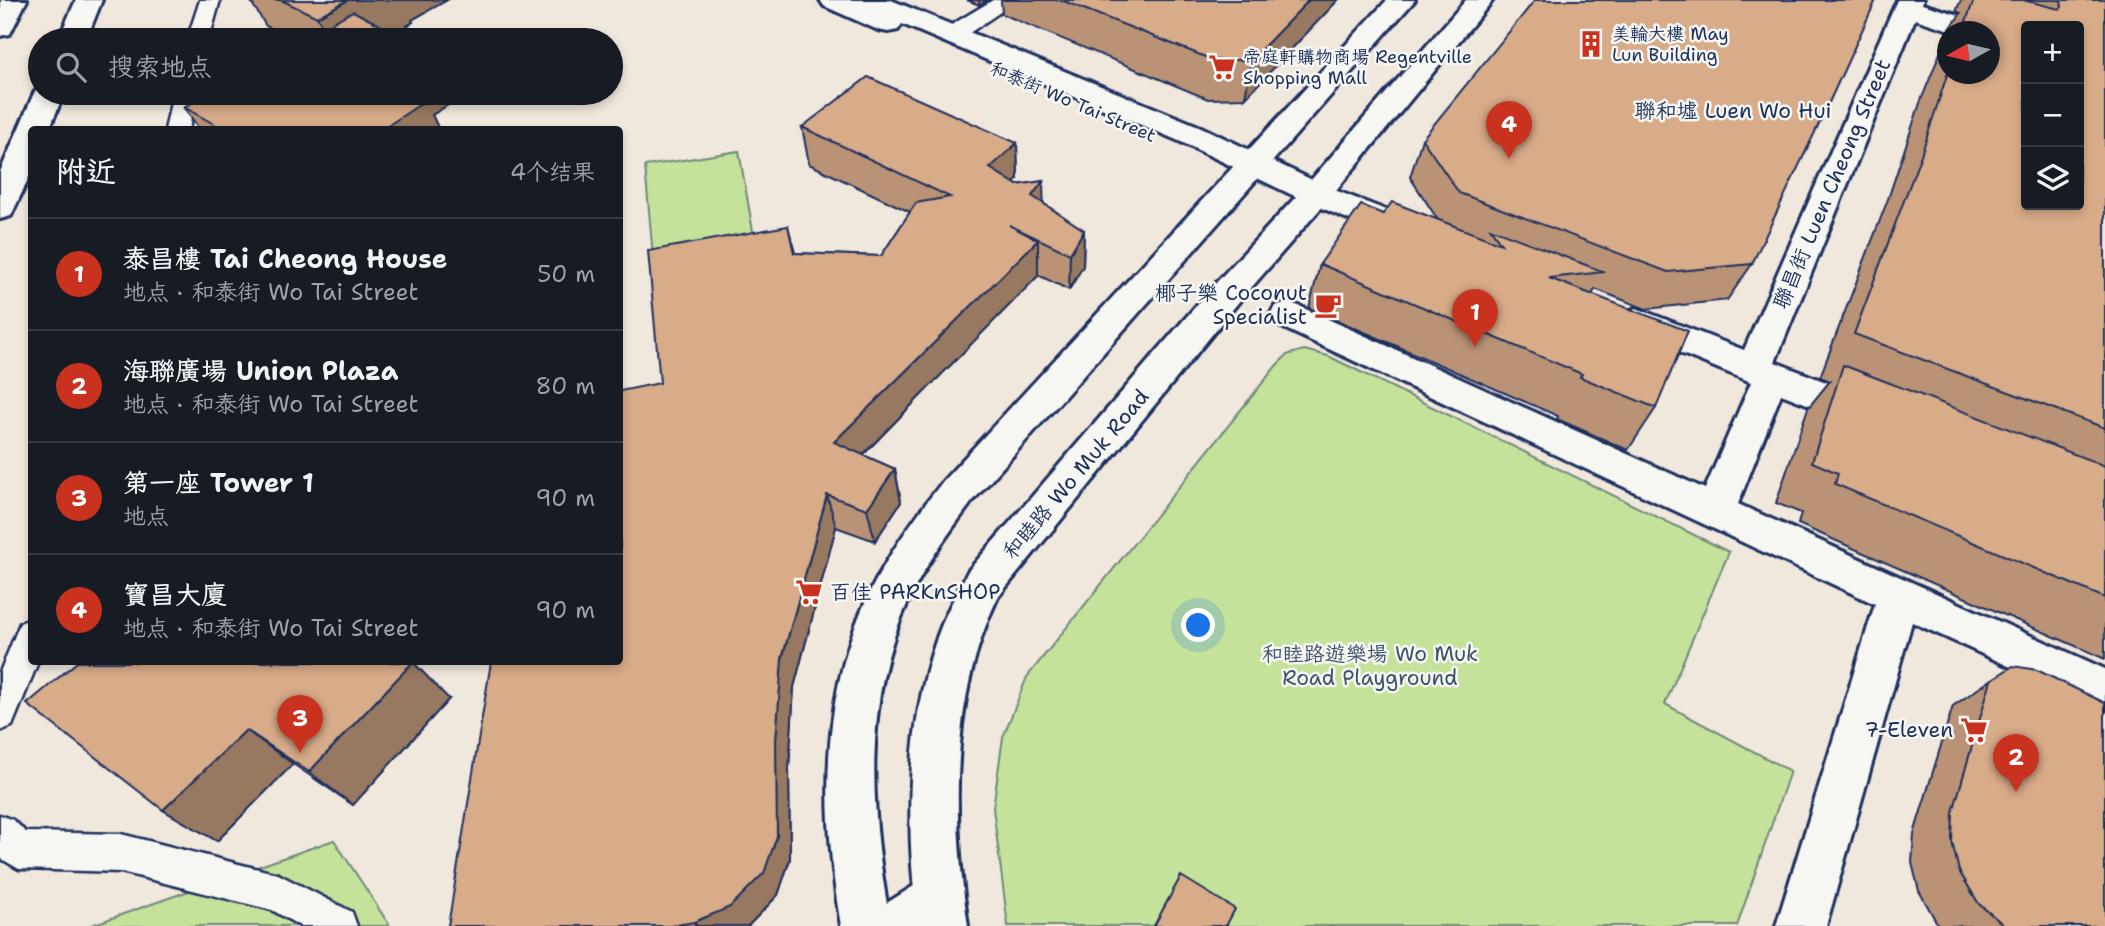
<!DOCTYPE html>
<html lang="zh">
<head>
<meta charset="utf-8">
<style>
  body { margin:0; font-family:"Shantell Sans","LXGW WenKai TC",sans-serif; background:#20242c; color:#f1f3f6 }
  .controls { position:absolute; right:21px; top:21px; display:grid; overflow:hidden; border-radius:7px; box-shadow:0 4px 10px #0003 }
  .controls button { width:63px; height:63px; display:grid; place-items:center; padding:0; border:0; border-bottom:2px solid #363941; background:#171b24; color:#f1f3f6; font:35px sans-serif }
  .compass { position:absolute; left:1937px; top:21px; width:63px; height:63px; border-radius:50%; background:#171b24; box-shadow:0 4px 10px #0003; rotate:262deg }
  .you { position:absolute; left:1199px; top:626px; width:24px; height:24px; margin:-18px; border:5px solid #fff; border-radius:50%; background:#1a73e8; box-shadow:0 0 0 10px #1a73e833 }
  .badge { display:grid; place-items:center; width:46px; height:46px; border-radius:50%; background:#c8321e; color:#fff; font-size:23px; font-weight:700 }
  .pin { position:absolute; translate:-50% -58px; filter:drop-shadow(0 2px 4px #0008) }
  .pin::after { content:''; position:absolute; top:37px; width:24px; height:21px; background:inherit; clip-path:polygon(0 0,100% 0,50% 100%) }
  .list { margin:0; padding:0; list-style:none }
  h2 { display:flex; justify-content:space-between; align-items:center; height:91px; margin:0; padding:0 28px; font-size:30px }
  h2 small { font-size:23px; font-weight:400; color:#9ea1a6 }
  .list li { display:grid; grid-template-columns:46px 1fr auto; gap:21px; align-items:center; box-sizing:border-box; height:112px; padding:0 28px; border-top:2px solid #363941 }
  .list b { display:block; font-size:26px; white-space:nowrap }
  .list p { margin:0; font-size:23px; white-space:nowrap; color:#9ea1a6 }
  .list em { font-size:23px; font-style:normal; color:#9ea1a6 }
  .icon { flex:none; width:38px; height:38px; fill:none; stroke:currentColor; stroke-width:2; stroke-linecap:round; stroke-linejoin:round }
  .map { position:relative; flex:none; width:2105px; height:926px; overflow:hidden }
  .search { position:absolute; background:#171b24; box-shadow:0 4px 10px #0003; left:28px; top:28px; width:595px; height:77px; display:flex; align-items:center; gap:18px; box-sizing:border-box; padding:0 24px; border-radius:38px; color:#9ea1a6; font-size:26px }
  .panel { position:absolute; background:#171b24; box-shadow:0 4px 10px #0003; left:28px; top:126px; width:595px; height:539px; border-radius:7px }
  .map>svg:first-child { display:block }
</style>
</head>
<body>
<div class="map">
<svg width="2105" height="926" viewBox="0 0 2105 926">
  <rect width="100%" height="100%" fill="#f0e7dd"/>
  <filter id="ink" filterUnits="userSpaceOnUse"><feTurbulence type="fractalNoise" baseFrequency=".0143" numOctaves="2"/><feDisplacementMap in="SourceGraphic" scale="14" xChannelSelector="R" yChannelSelector="G"/><feConvolveMatrix kernelMatrix="1 2 1 2 8 2 1 2 1" color-interpolation-filters="sRGB"/></filter>
  <g filter="url(#ink)">
    <path fill="#c4e29a" stroke="#70887c" stroke-width="2" d="M739 151 758 260 655 279 645 166Z
      M1304 350 1328 356 1729 552 1665 704 1790 771 1737 926H1008L993 808 1003 737 1027 677 1276 366 1287 355Z
      M334 840 390 926H89Z"/>
    <g fill="none" stroke-linecap="round" stroke-linejoin="round">
      <defs>
        <path id="lane" d="M200 0H220L209 40H187Z
          M993 0H1018L959 40H943L940 35 943 30Z
          M173 93H195L189 130H165Z
          M32 618V662H38L12 726 0 731V672L20 623Z
          M0 815 13 820 26 832 121 834 278 874 352 912 357 926H300L272 910 121 872 19 869 0 858Z"/>
        <path id="street" d="M820 0H891L1201 127 1327 187 1419 223 1423 231 1419 239 1407 242 1395 239 1305 201 1179 141 902 24 898 30 888 32 878 30 824 6Z
          M1897 0H1923L1922 4 1997 26 2001 32 1997 38 1990 40V32H1956L1915 19 1775 362 1882 404 1888 414 1882 424 1869 428 1781 394 1738 504 2105 669V710L1912 622 1826 926H1776L1875 604 1275 324 1270 315 1275 306 1287 302 1299 306 1705 489 1751 382 1624 330 1619 321 1624 312 1636 308 1744 350Z
          M938 875 956 882 963 900 956 918 942 926H872L879 908 920 882Z"/>
        <path id="secondary" d="M1 0H27L10 34 0 36Z
          M76 0H102L86 40H58Z
          M1387 0H1415L971 503C948 534 924 566 908 602 861 702 871 821 891 926H841C821 810 819 689 875 582 894 546 918 513 943 481Z
          M1466 0H1493L1327 201 1237 304 998 597C950 696 952 819 968 926H918C905 825 905 715 944 619 951 603 960 587 968 571L1213 286 1305 187Z
          M40 86V93H64L49 130H32V171L11 216 0 219V172L34 93Z"/>
      </defs>
      <use href="#lane" stroke="#1b2f5e" stroke-width="5"/>
      <use href="#street" stroke="#1b2f5e" stroke-width="6"/>
      <use href="#secondary" stroke="#1b2f5e" stroke-width="6"/>
      <use href="#lane" fill="#f6f6f2" fill-rule="evenodd"/>
      <use href="#street" fill="#f6f6f2" fill-rule="evenodd"/>
      <use href="#secondary" fill="#f6f6f2" fill-rule="evenodd"/>
    </g>
    <path fill="#ba9376" stroke="#1b2f5e" stroke-width="2" d="M250 0H447L412 20 413 22 395 33 408 40H295L266 26Z
      M967 0H988L979 5Z
      M1001 0H1338L1245 98 1208 99 1002 14Z
      M1961 0H2105V659L1798 524 1801 513 1776 503 1808 408 1830 381 1820 377 1888 199 1920 103 1948 33V74L1990 32H1948L1961 13 1956 11Z
      M210 93H452L456 100 432 115 439 130H200L184 107Z
      M802 127 1017 143 1018 179 1013 183 1017 185 1043 181V203L1084 230 1083 266 1069 290 1038 275 863 455 895 469 901 502 875 541 836 527 794 687 789 768 790 859 778 895 748 926H448L660 383 788 226 795 253 881 256 910 212 809 164Z
      M1422 139 1752 264 1727 300 1646 309 1595 289 1592 295 1656 408 1628 450 1557 419 1558 416 1309 308 1320 264 1383 214 1438 220 1410 177Z
      M77 662 449 699 353 805 293 764 217 841 163 810Z
      M1991 680 2105 926H1941L1937 923 1919 891 1912 863 1914 834 1953 706Z"/>
    <path fill="#977860" stroke="#1b2f5e" stroke-width="2" d="M348 0H447L412 20 413 22 383 40H330L317 17Z
      M979 0H988L979 5Z
      M1309 0H1338L1245 98 1251 60Z
      M391 93H452L456 100 432 115 439 130H381Z
      M1017 143 1018 179 992 204 990 168Z
      M1043 181 1044 217 1032 196Z
      M1084 230 1083 266 1069 290 1070 254Z
      M1038 240V276L843 475 834 442Z
      M895 469 901 502 875 541 867 509Z
      M827 495 836 527 794 687 789 768 790 859 778 895 748 926H697L694 922 782 659Z
      M413 662 449 699 353 805 309 772Z
      M246 730 293 764 217 841 163 810Z"/>
    <path fill="#d8ab89" stroke="#1b2f5e" stroke-width="2" fill-rule="evenodd" d="M281 0H348L317 17Z
      M1061 0H1309L1251 60H1213Z
      M1535 0H1876L1826 109 1752 264 1668 272 1459 193 1422 139Z
      M1974 0H2023L2059 9 2062 7 2061 0H2105V428L1854 334 1921 155 1948 72V74H1990V32H1962ZM2026 26H2079V205H2026Z
      M353 11 408 40H302Z
      M868 77 1017 143 990 168 1017 185 1043 181 1032 196 1084 230 1070 254 1009 225 1038 240 834 442 895 469 867 509 827 495 782 659 776 741 777 836 764 873 730 907 694 922 671 926H448L491 662H620V391L660 383 648 251 788 226 794 253 881 256 916 203 950 197 802 127Z
      M210 93H408L425 101 381 130H218L221 128 184 107Z
      M1392 202 1501 244 1490 228 1604 272 1549 278 1688 331 1656 408 1580 377 1582 374 1320 264 1361 205 1383 214Z
      M1843 365 2105 466V598L1835 484 1838 473 1812 462Z
      M77 662H413L309 772 246 730 163 810 27 704Z
      M2013 666 2037 670 2105 703V926H2005L1979 904 1959 871 1952 842 1953 812 1991 680Z
      M1181 876 1235 909 1226 926H1154Z"/>
  </g>
  <defs>
    <symbol id="building-bare" viewBox="-9 -9 18 18"><path d="M-4-6H4V6H1V3H-1V6H-4ZM-2.5-4.3h1.7v1.8h-1.7ZM.8-4.3h1.7v1.8H.8ZM-2.5-1h1.7V.8h-1.7ZM.8-1h1.7V.8H.8Z" fill="#c8321e" stroke="#f6f6f2" stroke-width="2.5" paint-order="stroke"/></symbol>
    <symbol id="supermarket-bare" viewBox="-9 -9 18 18"><path d="M-6-5.5h2.5l.6 2H6L4.5 2H-2.5L-4.4-4H-6ZM-1.5 3.2a1.3 1.3 0 1 0 .1 0ZM3 3.2a1.3 1.3 0 1 0 .1 0Z" fill="#c8321e" stroke="#f6f6f2" stroke-width="2.5" paint-order="stroke"/></symbol>
    <symbol id="cafe-bare" viewBox="-9 -9 18 18"><path d="M-5.5-4.5H6V0H3Q3 3.5 0 3.5H-2.5Q-5.5 3.5-5.5 0ZM3-3.2v2h1.7v-2ZM-6 4.5H4V6H-6Z" fill="#c8321e" stroke="#f6f6f2" stroke-width="2.5" paint-order="stroke"/></symbol>
  </defs>
  <g fill-rule="evenodd">
    <use href="#building-bare" x="1572" y="25" width="38" height="38"/>
    <use href="#supermarket-bare" x="1203" y="48" width="38" height="38"/>
    <use href="#cafe-bare" x="1309" y="286" width="38" height="38"/>
    <use href="#supermarket-bare" x="790" y="573" width="38" height="38"/>
    <use href="#supermarket-bare" x="1955" y="711" width="38" height="38"/>
  </g>
  <g text-anchor="middle" stroke-width="5" stroke-linejoin="round" paint-order="stroke">
    <g font-size="18" fill="#1b2f5e" stroke="#f6f6f2" text-anchor="start">
      <text x="1612" y="40">美輪大樓 May<tspan x="1612" dy="21">Lun Building</tspan></text>
      <text x="1243" y="63">帝庭軒購物商場 Regentville<tspan x="1243" dy="21">Shopping Mall</tspan></text>
    </g>
    <g font-size="18" fill="#1b2f5e" stroke="#f6f6f2">
      <text transform="translate(1073 102) rotate(23)" y="6">和泰街 Wo Tai Street</text>
    </g>
    <g font-size="21" fill="#1b2f5e" stroke="#f6f6f2">
      <text x="1733" y="118">聯和墟 Luen Wo Hui</text>
    </g>
    <g font-size="21" fill="#1b2f5e" stroke="#f6f6f2">
      <text transform="translate(1832 184) rotate(-67)" y="7">聯昌街 Luen Cheong Street</text>
      <text transform="translate(1076 474) rotate(-50)" y="7">和睦路 Wo Muk Road</text>
    </g>
    <g font-size="21" fill="#1b2f5e" stroke="#f6f6f2" text-anchor="end">
      <text x="1307" y="300">椰子樂 Coconut<tspan x="1307" dy="24">Specialist</tspan></text>
      <text x="830" y="599" text-anchor="start">百佳 PARKnSHOP</text>
      <text x="1953" y="737">7-Eleven</text>
    </g>
    <g font-size="21" fill="#3d536a" stroke="#f6f6f2">
      <text x="1370" y="661">和睦路遊樂場 Wo Muk<tspan x="1370" dy="24">Road Playground</tspan></text>
    </g>
  </g>
</svg>
<div class="controls">
<button>+</button>
<button>−</button>
<button><svg class="icon" aria-label="layers" viewBox="0 0 24 24"><path d="M12 4l9 5-9 5-9-5zM3 14l9 5 9-5"/></svg></button>
</div>
<svg class="compass" viewBox="-18 -18 36 36"><path d="M0-13l5 13h-10z" fill="#e53935"/><path d="M0 13l5-13h-10z" fill="#9ea1a6"/></svg>
<div class="you"></div>
<div class="pin badge" style="left:1475px;top:347px">1</div>
<div class="pin badge" style="left:2016px;top:792px">2</div>
<div class="pin badge" style="left:300px;top:753px">3</div>
<div class="pin badge" style="left:1509px;top:159px">4</div>
<div class="search"><svg class="icon" aria-label="search" viewBox="0 0 24 24"><circle cx="10" cy="10" r="6"/><path d="M15 15l6 6"/></svg>搜索地点</div>
<section class="panel">
<h2>附近<small>4个结果</small></h2>
<ul class="list">
<li><span class="badge">1</span><div><b>泰昌樓 Tai Cheong House</b><p>地点 · 和泰街 Wo Tai Street</p></div><em>50 m</em></li>
<li><span class="badge">2</span><div><b>海聯廣場 Union Plaza</b><p>地点 · 和泰街 Wo Tai Street</p></div><em>80 m</em></li>
<li><span class="badge">3</span><div><b>第一座 Tower 1</b><p>地点</p></div><em>90 m</em></li>
<li><span class="badge">4</span><div><b>寶昌大廈</b><p>地点 · 和泰街 Wo Tai Street</p></div><em>90 m</em></li>
</ul>
</section>
</div>
</body>
</html>
